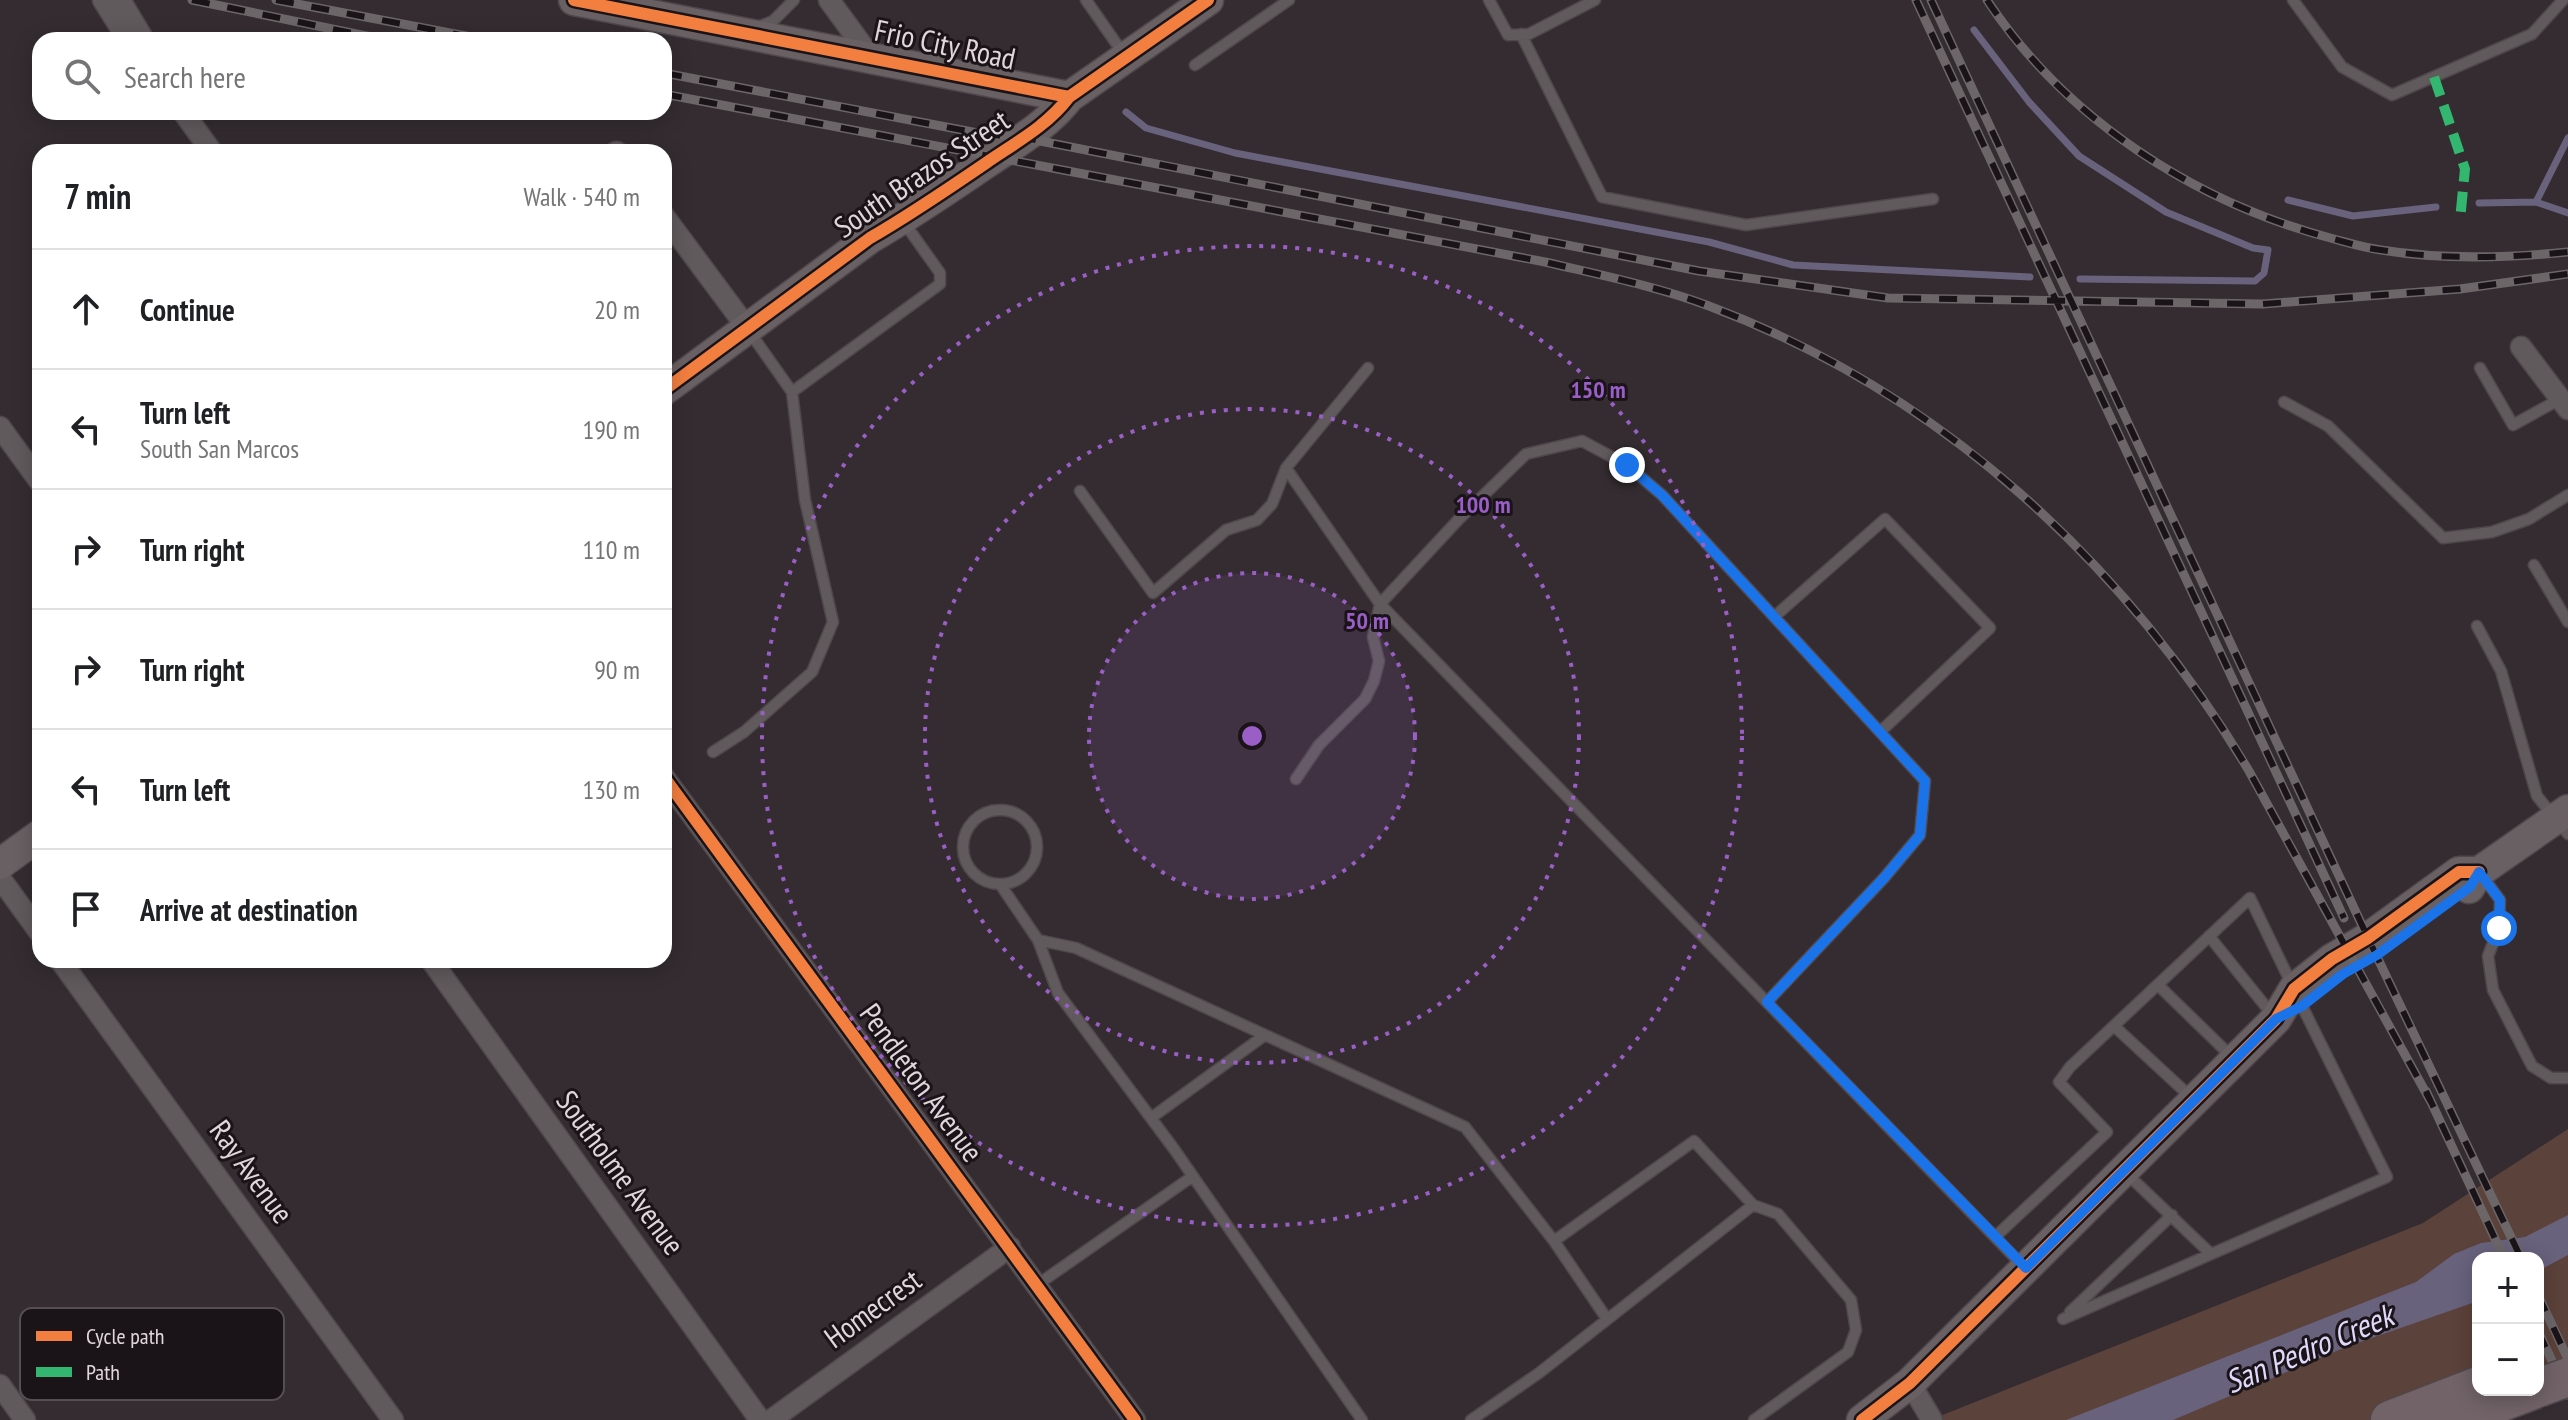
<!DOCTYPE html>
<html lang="en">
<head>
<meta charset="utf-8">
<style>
  body { margin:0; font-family:"PT Sans Narrow",sans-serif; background:#f6f6f6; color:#202124 }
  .controls { position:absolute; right:24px; bottom:24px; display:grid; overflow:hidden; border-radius:16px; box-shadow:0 4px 20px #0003 }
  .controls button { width:72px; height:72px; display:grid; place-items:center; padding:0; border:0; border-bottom:2px solid #e0e0e0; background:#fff; color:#202124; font:40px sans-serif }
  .stop { position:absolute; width:24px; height:24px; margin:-18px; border:6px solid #1a73e8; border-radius:50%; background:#fff }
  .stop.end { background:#1a73e8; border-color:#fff; box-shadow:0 2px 8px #0008 }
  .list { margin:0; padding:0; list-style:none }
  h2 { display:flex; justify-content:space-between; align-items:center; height:104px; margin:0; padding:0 32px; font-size:34px }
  h2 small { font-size:26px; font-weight:400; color:#757577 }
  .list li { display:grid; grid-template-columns:52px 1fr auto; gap:24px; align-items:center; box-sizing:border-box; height:120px; padding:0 32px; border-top:2px solid #e0e0e0 }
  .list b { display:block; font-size:30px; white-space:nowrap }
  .list p { margin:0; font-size:26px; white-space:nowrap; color:#757577 }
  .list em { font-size:26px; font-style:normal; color:#757577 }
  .icon { flex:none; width:44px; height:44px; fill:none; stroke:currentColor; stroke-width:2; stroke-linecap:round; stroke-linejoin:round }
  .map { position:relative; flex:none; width:2568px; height:1420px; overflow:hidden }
  .search { position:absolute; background:#fff; box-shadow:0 4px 20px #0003; left:32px; top:32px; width:640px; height:88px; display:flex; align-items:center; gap:20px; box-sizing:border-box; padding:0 28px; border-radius:24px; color:#757577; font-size:30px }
  .panel { position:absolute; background:#fff; box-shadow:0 4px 20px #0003; left:32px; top:144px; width:640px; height:824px; border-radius:24px }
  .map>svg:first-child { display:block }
</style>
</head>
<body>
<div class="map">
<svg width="2568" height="1420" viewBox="0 0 2568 1420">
  <rect width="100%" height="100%" fill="#342c30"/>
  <path fill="#5b423a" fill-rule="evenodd" d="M2568 1129V1396L2504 1420H1930L2423 1223ZM2478 1258H2538V1390H2478Z"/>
  <path fill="#68627d" d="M2568 1215V1255L2538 1271V1258H2478V1301L2346 1347 2173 1420H2066L2416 1282 2454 1254 2481 1243 2525 1237Z"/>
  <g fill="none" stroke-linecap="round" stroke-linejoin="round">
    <path stroke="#68627d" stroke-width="7" d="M1974 30 2029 102 2079 156 2166 212 2253 248 2268 250 2264 273 2255 281 2080 279
      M1126 112 1146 128 1235 153 1709 242 1793 265 2030 277
      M2288 200 2353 216 2436 207
      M2536 202 2568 138
      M2479 203 2536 202 2568 213"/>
    <defs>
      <path id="lane" d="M1086 0 1125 56
        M1489 0 1508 35 1529 34 1595 0
        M2293 0 2342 67 2392 95 2532 34 2563 0
        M758 27 773 21 794 0
        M1521 34 1602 197 1746 225 1933 199
        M1195 65 1289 0
        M1368 368 1286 468 1380 604 2024 1267
        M2480 368 2513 425 2560 399
        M792 392 940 284V273L903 221
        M2284 402 2328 426 2443 538 2492 532 2529 519 2568 495
        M1080 491 1153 593 1226 530 1257 520 1272 504 1286 468
        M2534 565 2568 622
        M1774 617 1885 519 1990 628 1880 732
        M2477 626 2501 671 2537 796 2568 834
        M713 752 744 732 812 672 833 622 805 500 792 392 749 331
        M1296 779 1319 745 1365 699 1374 681 1379 661 1373 637 1380 604 1459 519 1526 454 1582 441 1627 465 1662 495 1925 781 1920 835 1884 878 1767 1002
        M963 847a37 37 0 1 1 74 0a37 37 0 1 1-74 0Z
        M2481 874 2500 900 2499 928 2488 956 2493 990 2532 1066 2551 1078H2568
        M1000 884 1038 940 1076 948 1465 1127 1554 1241 1694 1141 1753 1205 1778 1214 1851 1300 1856 1330 1848 1352 1754 1420
        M2209 936 2275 1018
        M1038 940 1058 993 1174 1149 1362 1420
        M2158 985 2233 1058
        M2114 1026 2193 1099
        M1151 1118 1265 1035
        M2125 1172 2211 1254
        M1995 1237 2107 1132 2059 1082 2070 1067 2250 898 2293 987
        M1554 1241 1607 1319
        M1037 1285 1193 1176
        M2070 1312 2172 1215
        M2063 1319 2387 1177 2302 1006
        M1471 1420 1539 1373 1753 1205"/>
      <path id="street" d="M103 0 128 40
        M120 0 144 40
        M829 0 870 56
        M183 112 212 152
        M616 152H617
        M664 216 748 329
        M2521 347 2568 409
        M0 427 40 482
        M664 777 1135 1420
        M0 878 40 933
        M60 960 393 1420
        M431 960 760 1420
        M1910 1383 1932 1420
        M0 1385 25 1420
        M771 1420 1010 1247"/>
      <path id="secondary" d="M574 0 1069 97
        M664 390 870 238C910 215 948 189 986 163 1015 143 1047 126 1069 97L1208 0
        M0 864 40 835
        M2469 888 2479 872 2568 810
        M1862 1420 1910 1383 2276 1019 2294 989 2332 959 2368 938 2459 872H2479"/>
      <path id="highway" d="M2390 1420 2478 1386
        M2455 1420 2533 1390"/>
    </defs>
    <use href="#lane" stroke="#4f474b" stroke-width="13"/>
    <use href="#street" stroke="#4f474b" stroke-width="23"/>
    <use href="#secondary" stroke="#4f474b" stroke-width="33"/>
    <use href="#highway" stroke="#4f474b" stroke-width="41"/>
    <use href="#lane" stroke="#605a5d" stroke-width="10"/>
    <use href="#street" stroke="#605a5d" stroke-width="20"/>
    <use href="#secondary" stroke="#696063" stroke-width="30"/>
    <use href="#highway" stroke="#716367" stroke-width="38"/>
    <defs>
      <path id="rail" d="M192 0 386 40
        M276 0 487 40
        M1916 0 2344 918
        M1931 0 2368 938 2521 1258
        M1987 0C2066 120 2196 203 2334 239 2349 243 2365 248 2381 250 2443 260 2505 258 2568 252
        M664 73 983 134 1025 138 1699 271 1888 298 2263 304 2460 289 2568 274
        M664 94 1545 262C1600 275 1656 286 1709 306 1939 392 2124 561 2249 771L2431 1102
        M2426 1091 2504 1258
        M2538 1295 2568 1359
        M2538 1331 2568 1395"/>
    </defs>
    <use href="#rail" stroke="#6c6669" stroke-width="9"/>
    <use href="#rail" stroke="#1a1317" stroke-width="6" stroke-dasharray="18" stroke-linecap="butt"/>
    <defs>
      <path id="highway-bridge" d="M2538 1388 2568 1377"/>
    </defs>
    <use href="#highway-bridge" stroke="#4f474b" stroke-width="41" stroke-linecap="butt"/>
    <use href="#highway-bridge" stroke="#716367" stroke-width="38"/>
    <path stroke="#33b770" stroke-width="10" stroke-dasharray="20 10" stroke-linecap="butt" d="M2434 77 2465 169 2460 220"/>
    <defs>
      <path id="cycleway" d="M574 0 1069 97
        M664 390 870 238C910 215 948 189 986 163 1015 143 1047 126 1069 97L1208 0
        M664 777 1135 1420
        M1862 1420 1910 1383 2276 1019 2294 989 2332 959 2368 938 2459 872H2479"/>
    </defs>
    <use href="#cycleway" stroke="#1a1317" stroke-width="17"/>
    <use href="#cycleway" stroke="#f27e40" stroke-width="12"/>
  </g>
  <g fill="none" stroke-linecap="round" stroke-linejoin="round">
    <path stroke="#1a73e8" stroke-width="10" d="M1627 465 1662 495 1925 781 1920 835 1884 878 1767 1002 2026 1268 2276 1019 2302 1006 2343 974 2377 955 2470 887 2479 872 2500 900 2499 928"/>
  </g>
  <circle cx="1252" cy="736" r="163" fill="#995fc7" fill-opacity=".12"/>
  <g fill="none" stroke="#995fc7" stroke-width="4" stroke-dasharray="4 8">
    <circle cx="1252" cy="736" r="163"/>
    <circle cx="1252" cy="736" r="327"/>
    <circle cx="1252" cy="736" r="490"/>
  </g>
  <g text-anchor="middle" stroke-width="6" stroke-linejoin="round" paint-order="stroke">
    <g font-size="30" fill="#e0d6db" stroke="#1a1317">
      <text transform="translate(945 45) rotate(12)" y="10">Frio City Road</text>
      <text transform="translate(922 174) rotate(-34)" y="10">South Brazos Street</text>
      <text transform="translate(921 1083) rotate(54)" y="10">Pendleton Avenue</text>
      <text transform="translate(251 1172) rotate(54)" y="10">Ray Avenue</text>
      <text transform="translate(620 1173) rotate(54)" y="10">Southolme Avenue</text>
      <text transform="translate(873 1309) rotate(-36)" y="10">Homecrest</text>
    </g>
    <g font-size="32" font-style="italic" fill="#e0d9fb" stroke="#1a1317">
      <text transform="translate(2309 1349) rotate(-23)" y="11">San Pedro Creek</text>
    </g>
  </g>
  <rect x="20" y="1308" width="264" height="92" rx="12" fill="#1a1317" stroke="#554e52" stroke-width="2"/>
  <rect x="36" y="1331" width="36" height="10" fill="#f27e40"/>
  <rect x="36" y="1367" width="36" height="10" fill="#33b770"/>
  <g font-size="22" fill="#e0d6db">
    <text x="86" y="1344">Cycle path</text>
    <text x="86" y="1380">Path</text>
  </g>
  <circle cx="1252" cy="736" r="12" fill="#995fc7" stroke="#1a1317" stroke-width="4"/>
  <g font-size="24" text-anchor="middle" font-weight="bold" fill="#995fc7" stroke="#1a1317" stroke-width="6" stroke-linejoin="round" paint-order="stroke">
    <text x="1598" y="398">150 m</text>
    <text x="1483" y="513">100 m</text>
    <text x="1367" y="629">50 m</text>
  </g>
</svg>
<div class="controls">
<button>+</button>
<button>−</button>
</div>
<div class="stop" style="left:2499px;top:928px"></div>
<div class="stop end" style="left:1627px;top:465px"></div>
<div class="search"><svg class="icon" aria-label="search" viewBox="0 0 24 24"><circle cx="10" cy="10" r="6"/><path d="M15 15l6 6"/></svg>Search here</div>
<section class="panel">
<h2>7 min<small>Walk · 540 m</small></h2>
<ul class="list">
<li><svg class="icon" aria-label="ahead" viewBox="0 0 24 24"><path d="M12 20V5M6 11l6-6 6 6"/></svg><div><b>Continue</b></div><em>20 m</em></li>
<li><svg class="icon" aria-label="left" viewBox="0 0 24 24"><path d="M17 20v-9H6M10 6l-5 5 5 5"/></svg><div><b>Turn left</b><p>South San Marcos</p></div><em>190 m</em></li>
<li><svg class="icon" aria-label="right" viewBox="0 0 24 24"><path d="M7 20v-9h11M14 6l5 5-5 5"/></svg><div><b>Turn right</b></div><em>110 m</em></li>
<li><svg class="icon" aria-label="right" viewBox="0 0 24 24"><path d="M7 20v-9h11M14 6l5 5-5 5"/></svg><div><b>Turn right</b></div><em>90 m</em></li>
<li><svg class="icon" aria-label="left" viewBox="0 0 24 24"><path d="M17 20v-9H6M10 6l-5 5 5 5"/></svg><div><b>Turn left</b></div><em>130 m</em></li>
<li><svg class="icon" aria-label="arrive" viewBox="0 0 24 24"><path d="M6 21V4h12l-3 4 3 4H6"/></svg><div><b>Arrive at destination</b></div></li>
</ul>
</section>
</div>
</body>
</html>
